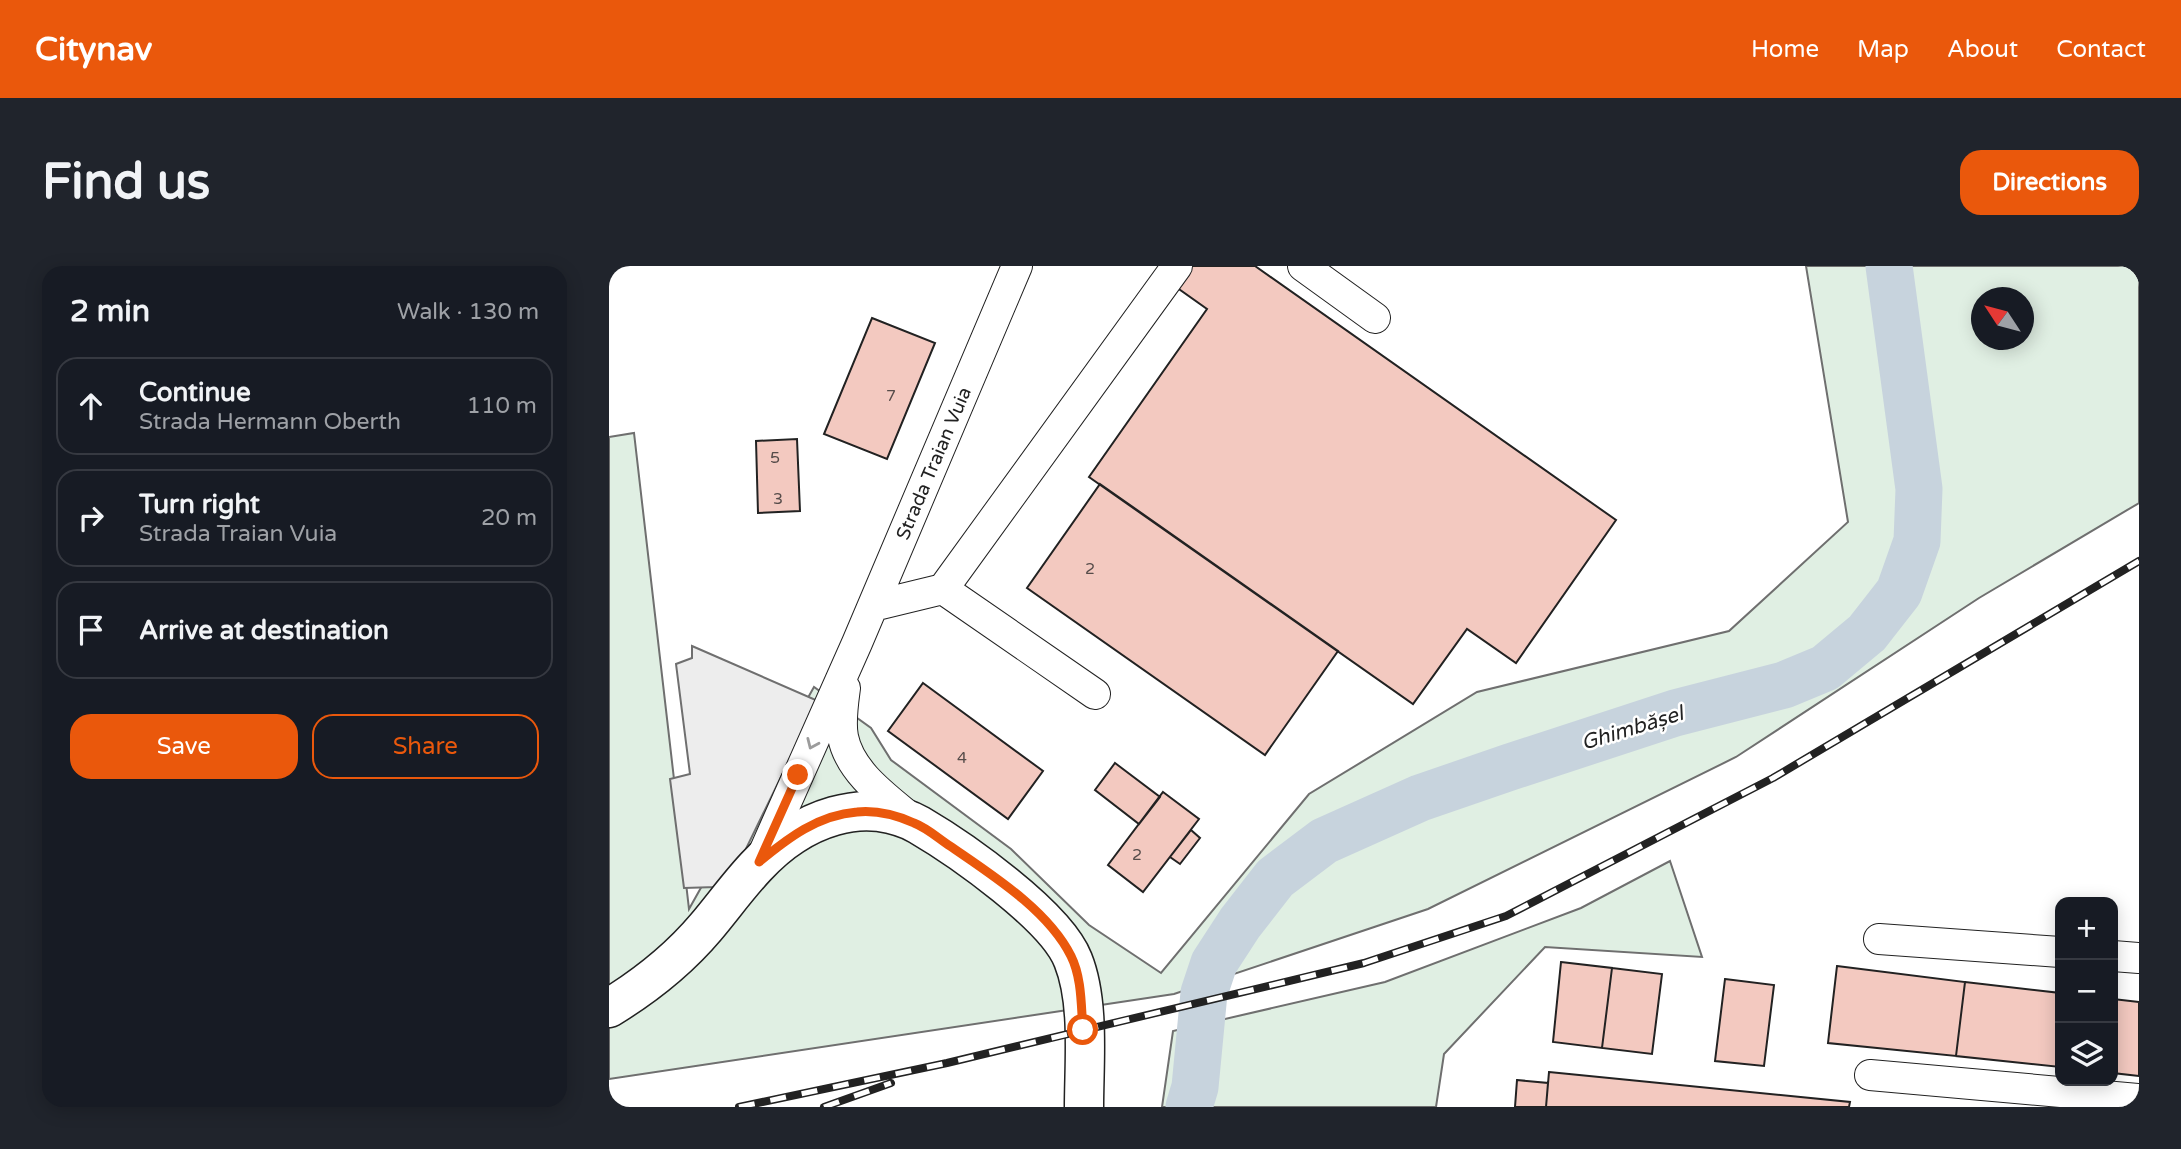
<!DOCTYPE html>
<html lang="en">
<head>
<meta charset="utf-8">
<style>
  body { margin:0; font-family:"Varela Round",sans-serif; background:#20242c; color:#f1f3f6 }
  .controls { position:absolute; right:21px; bottom:21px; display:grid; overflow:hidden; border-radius:14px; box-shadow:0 4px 18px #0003 }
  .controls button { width:63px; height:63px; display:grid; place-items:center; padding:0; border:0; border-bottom:2px solid #363941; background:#171b24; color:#f1f3f6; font:35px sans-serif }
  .compass { position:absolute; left:1362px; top:21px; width:63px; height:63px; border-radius:50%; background:#171b24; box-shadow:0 4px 18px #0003; rotate:306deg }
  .stop { position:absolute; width:21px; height:21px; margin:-16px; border:5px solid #ea580c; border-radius:50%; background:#fff }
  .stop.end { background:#ea580c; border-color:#fff; box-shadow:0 2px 7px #0008 }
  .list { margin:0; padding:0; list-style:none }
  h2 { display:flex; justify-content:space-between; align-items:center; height:91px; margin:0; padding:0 28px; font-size:30px }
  h2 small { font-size:23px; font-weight:400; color:#9ea1a6 }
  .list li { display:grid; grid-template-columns:46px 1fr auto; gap:21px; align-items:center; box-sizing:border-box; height:98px; margin:0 14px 14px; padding:0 14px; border:2px solid #363941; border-radius:21px }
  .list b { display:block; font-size:26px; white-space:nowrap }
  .list p { margin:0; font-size:23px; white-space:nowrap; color:#9ea1a6 }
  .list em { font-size:23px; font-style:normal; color:#9ea1a6 }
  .actions { display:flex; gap:14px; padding:21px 28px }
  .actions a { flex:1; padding:16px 0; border:2px solid #ea580c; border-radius:21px; text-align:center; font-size:24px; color:#ea580c }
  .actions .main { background:#ea580c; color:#fff }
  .icon { flex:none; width:38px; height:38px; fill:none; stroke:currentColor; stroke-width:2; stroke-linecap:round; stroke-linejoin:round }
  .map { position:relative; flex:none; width:1530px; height:841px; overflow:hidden; border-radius:21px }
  header { display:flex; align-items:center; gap:42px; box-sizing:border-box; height:98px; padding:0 35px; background:#ea580c; color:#fff }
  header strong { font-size:33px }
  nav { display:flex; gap:38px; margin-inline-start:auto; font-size:24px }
  .intro { display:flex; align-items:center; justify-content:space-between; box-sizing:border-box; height:168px; padding:0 42px }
  h1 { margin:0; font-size:49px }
  .button { padding:18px 32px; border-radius:21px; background:#ea580c; color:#fff; font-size:24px; font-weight:700 }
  main { display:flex; gap:42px; padding:0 42px }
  aside { flex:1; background:#171b24; border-radius:21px; box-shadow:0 4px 18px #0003 }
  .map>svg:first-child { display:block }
</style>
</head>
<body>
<header>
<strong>Citynav</strong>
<nav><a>Home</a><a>Map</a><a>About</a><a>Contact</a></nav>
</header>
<div class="intro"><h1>Find us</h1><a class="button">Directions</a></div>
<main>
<aside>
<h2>2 min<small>Walk · 130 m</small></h2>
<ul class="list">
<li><svg class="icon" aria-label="ahead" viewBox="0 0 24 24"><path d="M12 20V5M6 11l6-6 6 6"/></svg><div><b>Continue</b><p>Strada Hermann Oberth</p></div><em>110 m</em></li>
<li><svg class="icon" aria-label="right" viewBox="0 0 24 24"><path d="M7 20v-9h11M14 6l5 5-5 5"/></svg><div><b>Turn right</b><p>Strada Traian Vuia</p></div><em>20 m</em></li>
<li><svg class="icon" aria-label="arrive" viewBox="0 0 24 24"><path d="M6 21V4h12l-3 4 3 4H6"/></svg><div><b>Arrive at destination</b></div></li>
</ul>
<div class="actions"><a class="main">Save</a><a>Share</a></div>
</aside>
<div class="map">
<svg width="1530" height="841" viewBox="0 0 1530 841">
  <rect width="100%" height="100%" fill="#fff"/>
  <path fill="#e0efe3" stroke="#6f6f6f" stroke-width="2" fill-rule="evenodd" d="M1197 0H1530V237L1370 332 1127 491 819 643 565 728 0 813V171L25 167 80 643 205 421 262 462 282 494 402 583 480 659 552 707 700 528 868 426 1120 365 1239 256ZM1372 32H1414V74H1372Z
    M1061 595 1093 691 936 681 835 788 827 841H553L564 765 776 716 972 642Z"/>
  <path fill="#ededed" stroke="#6f6f6f" stroke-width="2" d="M83 380 209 435 133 591 107 621 75 622 61 513 81 508 67 398 83 392Z"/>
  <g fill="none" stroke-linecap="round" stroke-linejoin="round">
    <path stroke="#c7d3dd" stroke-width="47" d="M580 841 586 821 595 727 605 697 631 657 666 612 715 575 811 532 901 501 1066 447 1175 419 1216 402 1258 367 1290 326 1308 275 1310 223 1280 0"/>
  </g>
  <path fill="#f3c9c0" stroke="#222" stroke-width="2" d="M572 0H646L1007 254 907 397 858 363 804 438 480 211 598 43 560 16Z
    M263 52 326 77 278 193 215 168Z
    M188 173 191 245 149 247 147 175Z
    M491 218 729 385 656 489 418 322Z
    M314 417 434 505 399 553 279 465Z
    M506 497 551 531 530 558 486 524Z
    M554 526 590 553 534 626 499 599Z
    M582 564 591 572 571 598 561 591Z
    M952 696 1003 702 993 782 944 776Z
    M1228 700 1356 716 1347 790 1219 777Z
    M1003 702 1053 708 1043 788 993 782Z
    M1116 713 1165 719 1155 800 1106 795Z
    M1356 716 1451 727V801L1347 790Z
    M1504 733 1530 736V810L1504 807Z
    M940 806 1241 836 1240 841H937Z
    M908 814 939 817 937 841H906Z"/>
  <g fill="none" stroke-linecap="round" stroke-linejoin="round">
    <defs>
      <path id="minor" d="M694 0 766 52
        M334 323 486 428
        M264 340 334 323 568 0
        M236 422C234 437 231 456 234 471 241 507 278 532 304 554
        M152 593 248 377 408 0
        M1270 673 1451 686
        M1504 690 1530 692
        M1261 809 1530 833"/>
      <path id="major" d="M0 742C36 720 70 693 97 661 124 629 148 592 184 569 208 553 241 542 270 546 283 548 298 552 310 559 351 583 447 650 464 694 481 736 475 796 475 841"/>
    </defs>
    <use href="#minor" stroke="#222" stroke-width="32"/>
    <use href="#major" stroke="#222" stroke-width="41"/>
    <use href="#minor" stroke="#fff" stroke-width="30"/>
    <use href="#major" stroke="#fff" stroke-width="38"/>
    <defs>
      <path id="rail" d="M130 841 338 797 755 697 897 650 1164 512 1530 295
        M215 841 282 817"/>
    </defs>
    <use href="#rail" stroke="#222" stroke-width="8"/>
    <use href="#rail" stroke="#fff" stroke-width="5" stroke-dasharray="16" stroke-linecap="butt"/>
  </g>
  <defs><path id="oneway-chevron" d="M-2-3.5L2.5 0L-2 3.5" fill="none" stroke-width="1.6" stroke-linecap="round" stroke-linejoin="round" transform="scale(1.75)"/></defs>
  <use stroke="#9c9c9c" href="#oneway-chevron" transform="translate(203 478) rotate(114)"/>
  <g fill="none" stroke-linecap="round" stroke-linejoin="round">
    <path stroke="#ea580c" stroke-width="9" d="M189 509 150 596C179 572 209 549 248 546 268 544 287 549 305 557 318 562 329 572 341 580 383 609 439 644 462 690 473 712 472 740 474 764"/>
  </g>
  <g text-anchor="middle" stroke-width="5" stroke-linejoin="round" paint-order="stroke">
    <g font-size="16" fill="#564c4a">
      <text x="282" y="135">7</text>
      <text x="166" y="197">5</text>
      <text x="169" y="238">3</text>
      <text x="481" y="308">2</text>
      <text x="353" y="497">4</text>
      <text x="528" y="594">2</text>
    </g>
    <g font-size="19" fill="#222" stroke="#fff">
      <text transform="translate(324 197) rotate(-67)" y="7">Strada Traian Vuia</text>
    </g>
    <g font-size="21" font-style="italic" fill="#222" stroke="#fff">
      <text transform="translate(1023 462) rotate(-17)" y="7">Ghimbășel</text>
    </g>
  </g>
</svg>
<div class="controls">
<button>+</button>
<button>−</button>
<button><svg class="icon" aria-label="layers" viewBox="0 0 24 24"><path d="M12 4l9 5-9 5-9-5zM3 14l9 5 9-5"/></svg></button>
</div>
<svg class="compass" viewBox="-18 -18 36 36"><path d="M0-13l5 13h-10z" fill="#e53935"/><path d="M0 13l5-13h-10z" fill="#9ea1a6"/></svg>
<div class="stop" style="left:474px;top:764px"></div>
<div class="stop end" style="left:189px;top:509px"></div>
</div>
</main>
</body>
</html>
